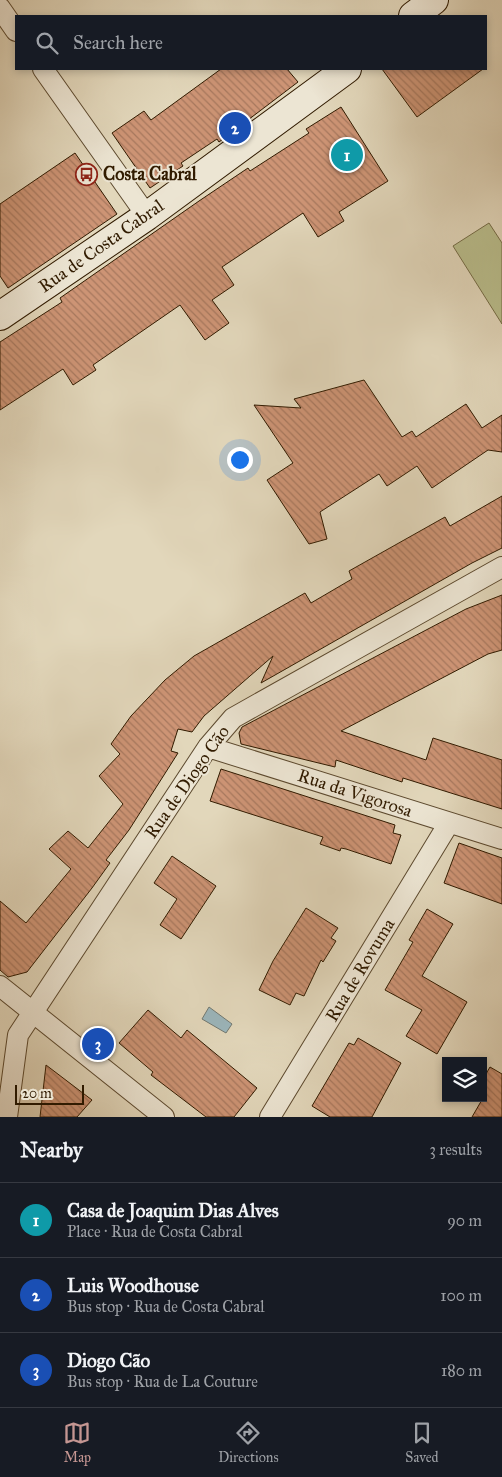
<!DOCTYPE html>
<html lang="en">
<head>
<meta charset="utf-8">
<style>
  body { margin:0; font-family:"IM FELL Great Primer",serif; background:#20242c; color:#f1f3f6 }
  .controls { position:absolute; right:15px; bottom:15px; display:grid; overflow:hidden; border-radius:0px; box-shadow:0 2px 8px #0003 }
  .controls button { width:45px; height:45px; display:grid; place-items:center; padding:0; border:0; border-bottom:1px solid #363941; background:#171b24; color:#f1f3f6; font:25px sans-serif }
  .scale { position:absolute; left:15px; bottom:12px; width:69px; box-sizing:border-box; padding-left:5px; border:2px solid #311b00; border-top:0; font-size:14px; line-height:18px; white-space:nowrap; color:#311b00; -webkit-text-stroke:4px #ece5d3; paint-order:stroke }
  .you { position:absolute; left:239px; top:459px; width:18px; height:18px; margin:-12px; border:4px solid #fff; border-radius:50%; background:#1a73e8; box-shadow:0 0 0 8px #1a73e833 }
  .badge { display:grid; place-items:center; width:32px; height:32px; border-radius:50%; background:#c59692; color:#fff; font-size:16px; font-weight:700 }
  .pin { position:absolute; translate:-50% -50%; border:2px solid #fff; box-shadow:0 1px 5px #0006 }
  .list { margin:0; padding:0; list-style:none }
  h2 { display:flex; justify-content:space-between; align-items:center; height:65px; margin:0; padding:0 20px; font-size:21px }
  h2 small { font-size:16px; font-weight:400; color:#9ea1a6 }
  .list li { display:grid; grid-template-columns:32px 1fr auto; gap:15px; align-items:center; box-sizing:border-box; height:75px; padding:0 20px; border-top:1px solid #363941 }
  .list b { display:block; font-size:19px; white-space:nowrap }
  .list p { margin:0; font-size:16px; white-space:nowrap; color:#9ea1a6 }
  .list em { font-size:16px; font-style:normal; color:#9ea1a6 }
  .icon { flex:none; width:28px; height:28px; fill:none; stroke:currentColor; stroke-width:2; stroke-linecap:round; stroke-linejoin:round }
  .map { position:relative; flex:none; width:502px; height:1117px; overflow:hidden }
  .search { position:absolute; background:#171b24; box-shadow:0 2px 8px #0003; left:15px; right:15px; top:15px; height:55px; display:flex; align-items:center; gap:12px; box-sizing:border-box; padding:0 18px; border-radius:0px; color:#9ea1a6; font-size:19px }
  .sheet { height:290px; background:#171b24 }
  nav { display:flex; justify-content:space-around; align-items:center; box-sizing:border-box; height:70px; border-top:1px solid #363941; background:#171b24; font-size:14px; color:#9ea1a6 }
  nav a { display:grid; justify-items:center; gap:2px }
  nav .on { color:#c59692 }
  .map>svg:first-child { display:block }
</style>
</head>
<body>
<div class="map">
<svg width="502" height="1117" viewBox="0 0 502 1117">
  <defs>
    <pattern id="building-back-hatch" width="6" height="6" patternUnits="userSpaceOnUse" patternTransform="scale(1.25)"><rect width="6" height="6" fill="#cd9475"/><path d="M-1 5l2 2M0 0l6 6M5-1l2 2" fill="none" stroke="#a7785e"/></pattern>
  </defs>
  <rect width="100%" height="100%" fill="#e2d7bb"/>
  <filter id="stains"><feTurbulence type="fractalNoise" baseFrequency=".004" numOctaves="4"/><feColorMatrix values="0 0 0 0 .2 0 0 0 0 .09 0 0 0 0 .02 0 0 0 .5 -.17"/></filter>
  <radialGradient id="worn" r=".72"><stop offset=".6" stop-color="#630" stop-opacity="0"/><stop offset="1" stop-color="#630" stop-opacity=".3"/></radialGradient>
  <path fill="#b9bd8c" stroke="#756c46" d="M489 223 502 243V324L453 246Z"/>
  <path fill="#9bb6bc" stroke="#717871" d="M209 1007 232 1024 226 1033 202 1019Z"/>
  <path fill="url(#building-back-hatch)" stroke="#311b00" d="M221 69H287L298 82 219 142 217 139 181 163 183 166 150 188 112 133 144 111 151 120Z
    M382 69H483L417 117Z
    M341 107 388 181 339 212 344 221 318 237 303 213 222 267 234 285 212 300 229 323 205 340 180 305 93 365 96 370 73 385 63 369 0 410V342L62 302 60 298 199 201 248 168 250 171 309 133 306 129Z
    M75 153 117 214 8 288 0 276V204Z
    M364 380 402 437 412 431 416 437 466 404 482 428 502 415V452L488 450 432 488 417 466 387 486 379 474 320 512 327 539 309 544 267 480 293 463 254 405 301 408 294 399Z
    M502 496V548L472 563 261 683 273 656 204 716 192 732 178 729 171 751 178 753 129 830 106 860 110 863 92 888 27 972 8 977 0 970V901L26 923 71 869 49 849 68 831 88 848 123 804 99 776 120 754 111 744 131 716 165 680 194 656 305 593 311 603 352 579 349 571 445 517 450 526Z
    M502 595V650L488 654 341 731 426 760 433 738 502 760V809L403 778 402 782 336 760 335 767 241 744 239 733 242 727 466 609Z
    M221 769 395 825 393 833 401 835 391 864 346 849 341 848 340 851 320 844 323 837 210 801Z
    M459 843 502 858V904L444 883Z
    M172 856 216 886 181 939 160 925 177 899 154 883Z
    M306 908 338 928 331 938 336 941 323 962 321 960 304 996 296 993 290 1005 259 990 273 961Z
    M427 909 453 924 422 976 467 1002 437 1054 406 1036 422 1010 385 990 413 942 409 940Z
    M148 1010 181 1038 187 1030 257 1088 234 1117H206L151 1075 153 1072 119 1043Z
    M358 1038 401 1063 372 1117H330L312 1106 349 1043 354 1045Z
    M46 1065 92 1100 77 1117H40Z
    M490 1067 502 1074V1117H472L483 1098V1079Z"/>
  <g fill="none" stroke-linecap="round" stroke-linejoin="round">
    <defs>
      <path id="minor" d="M0 8 16 31
        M43 69 147 216
        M208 747 502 839
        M0 986 164 1117
        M7 1117 18 1035 208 747 233 718 502 567
        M270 1117 449 823"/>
      <path id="secondary" d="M413 16 434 0
        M0 316 147 216 347 69"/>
    </defs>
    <use href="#minor" stroke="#5d4a2f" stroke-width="22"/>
    <use href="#secondary" stroke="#311b00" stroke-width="30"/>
    <use href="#minor" stroke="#ece5d3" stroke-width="20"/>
    <use href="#secondary" stroke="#ece5d3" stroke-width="28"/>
  </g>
  <defs>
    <symbol id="bus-ring" viewBox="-11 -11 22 22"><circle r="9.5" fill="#ece5d3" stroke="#8f2418" stroke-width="1.5"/><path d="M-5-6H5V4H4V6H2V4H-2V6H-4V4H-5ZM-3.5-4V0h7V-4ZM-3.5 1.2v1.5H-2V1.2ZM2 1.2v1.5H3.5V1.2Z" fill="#8f2418"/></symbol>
  </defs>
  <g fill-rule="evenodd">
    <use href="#bus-ring" x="74" y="162" width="25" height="25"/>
  </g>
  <g text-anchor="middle" stroke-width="4" stroke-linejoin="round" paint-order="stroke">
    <g font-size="18" font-weight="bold" fill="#311b00" stroke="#ece5d3" text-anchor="start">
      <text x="103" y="180">Costa Cabral</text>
    </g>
    <g font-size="18" fill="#311b00" stroke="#ece5d3">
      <text transform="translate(101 246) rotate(-35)" y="6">Rua de Costa Cabral</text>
      <text transform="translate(187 782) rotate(-55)" y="6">Rua de Diogo Cão</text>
      <text transform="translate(355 793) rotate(18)" y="6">Rua da Vigorosa</text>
      <text transform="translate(360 970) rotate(-59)" y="6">Rua de Rovuma</text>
    </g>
  </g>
  <rect width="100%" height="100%" filter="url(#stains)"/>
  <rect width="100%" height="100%" fill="url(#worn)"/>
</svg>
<div class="controls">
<button><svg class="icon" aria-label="layers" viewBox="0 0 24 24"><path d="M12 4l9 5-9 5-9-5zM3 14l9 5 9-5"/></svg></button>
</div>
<div class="scale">20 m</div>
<div class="you"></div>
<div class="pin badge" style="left:347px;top:155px;background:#0f9aa8">1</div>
<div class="pin badge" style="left:235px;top:128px;background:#1a4fb4">2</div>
<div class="pin badge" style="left:98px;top:1044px;background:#1a4fb4">3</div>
<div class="search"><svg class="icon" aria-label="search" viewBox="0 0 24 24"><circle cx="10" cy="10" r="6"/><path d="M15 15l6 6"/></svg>Search here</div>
</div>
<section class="sheet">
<h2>Nearby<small>3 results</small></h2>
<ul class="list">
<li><span class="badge" style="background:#0f9aa8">1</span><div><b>Casa de Joaquim Dias Alves</b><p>Place · Rua de Costa Cabral</p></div><em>90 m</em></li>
<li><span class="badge" style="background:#1a4fb4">2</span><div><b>Luis Woodhouse</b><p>Bus stop · Rua de Costa Cabral</p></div><em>100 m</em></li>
<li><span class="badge" style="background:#1a4fb4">3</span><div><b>Diogo Cão</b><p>Bus stop · Rua de La Couture</p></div><em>180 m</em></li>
</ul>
</section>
<nav>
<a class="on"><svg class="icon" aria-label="map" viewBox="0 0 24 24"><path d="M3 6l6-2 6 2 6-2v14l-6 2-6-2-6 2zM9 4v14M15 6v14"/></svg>Map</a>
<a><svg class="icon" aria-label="directions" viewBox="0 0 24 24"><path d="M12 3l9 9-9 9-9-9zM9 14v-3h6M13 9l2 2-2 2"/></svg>Directions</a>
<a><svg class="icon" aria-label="saved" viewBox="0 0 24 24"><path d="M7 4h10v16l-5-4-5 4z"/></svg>Saved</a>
</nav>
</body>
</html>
